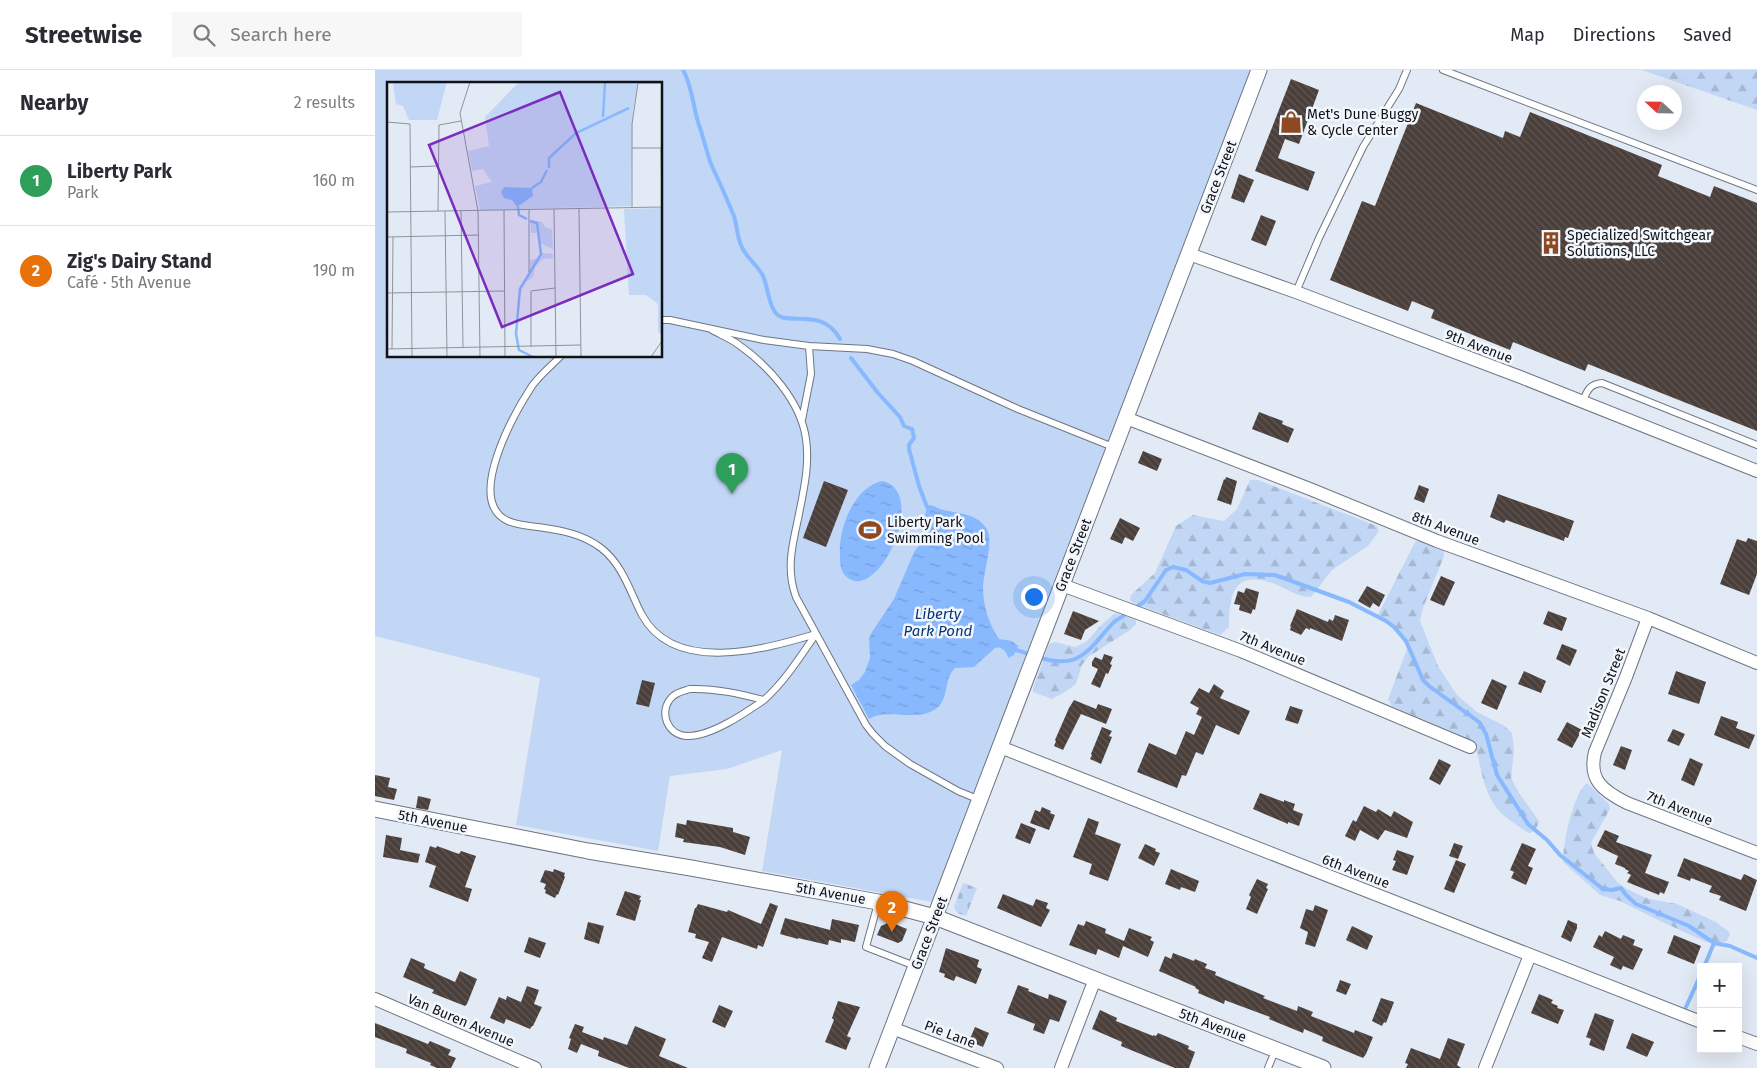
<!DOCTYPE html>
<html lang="en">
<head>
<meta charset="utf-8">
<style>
  body { margin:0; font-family:"Fira Sans",sans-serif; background:#f7f7f7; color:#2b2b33 }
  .controls { position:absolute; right:15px; bottom:15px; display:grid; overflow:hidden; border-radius:0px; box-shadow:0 5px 20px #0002 }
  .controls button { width:45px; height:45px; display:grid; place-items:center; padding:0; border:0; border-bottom:1px solid #e1e1e2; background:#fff; color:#2b2b33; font:25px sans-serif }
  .compass { position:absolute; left:1262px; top:15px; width:45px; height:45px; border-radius:50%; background:#fff; box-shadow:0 5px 20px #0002; rotate:292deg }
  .you { position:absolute; left:658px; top:526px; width:18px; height:18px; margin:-12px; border:4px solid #fff; border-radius:50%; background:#1a73e8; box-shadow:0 0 0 8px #1a73e833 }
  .badge { display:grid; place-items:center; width:32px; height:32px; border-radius:50%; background:#8f4922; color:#fff; font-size:16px; font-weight:700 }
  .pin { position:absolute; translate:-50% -41px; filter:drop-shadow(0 1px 2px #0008) }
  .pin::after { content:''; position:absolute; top:26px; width:18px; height:15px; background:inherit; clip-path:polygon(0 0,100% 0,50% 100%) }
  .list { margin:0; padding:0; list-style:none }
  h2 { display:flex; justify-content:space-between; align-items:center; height:65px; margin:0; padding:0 20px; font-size:21px }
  h2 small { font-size:16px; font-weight:400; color:#7c7c81 }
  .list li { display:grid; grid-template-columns:32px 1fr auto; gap:15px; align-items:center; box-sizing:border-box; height:90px; padding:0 20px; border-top:1px solid #e1e1e2 }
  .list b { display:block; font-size:19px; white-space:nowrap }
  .list p { margin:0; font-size:16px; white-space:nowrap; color:#7c7c81 }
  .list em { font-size:16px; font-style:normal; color:#7c7c81 }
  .icon { flex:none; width:28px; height:28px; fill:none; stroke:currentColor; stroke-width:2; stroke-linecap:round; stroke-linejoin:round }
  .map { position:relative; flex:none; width:1382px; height:998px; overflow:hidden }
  header { display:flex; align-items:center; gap:30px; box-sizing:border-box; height:70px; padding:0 25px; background:#fff; border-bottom:1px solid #e1e1e2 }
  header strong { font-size:24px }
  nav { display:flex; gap:28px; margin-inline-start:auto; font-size:18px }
  .search { width:350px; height:45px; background:#f7f7f7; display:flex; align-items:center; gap:12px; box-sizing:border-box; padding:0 18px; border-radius:0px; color:#7c7c81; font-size:19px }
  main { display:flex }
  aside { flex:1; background:#fff }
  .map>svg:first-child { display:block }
</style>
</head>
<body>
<header>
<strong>Streetwise</strong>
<div class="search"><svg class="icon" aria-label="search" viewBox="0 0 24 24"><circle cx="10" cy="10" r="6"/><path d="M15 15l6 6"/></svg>Search here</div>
<nav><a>Map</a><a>Directions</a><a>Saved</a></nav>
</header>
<main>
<aside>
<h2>Nearby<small>2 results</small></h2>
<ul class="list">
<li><span class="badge" style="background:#2e9e5b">1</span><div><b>Liberty Park</b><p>Park</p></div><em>160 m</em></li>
<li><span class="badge" style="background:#e8710a">2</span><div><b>Zig's Dairy Stand</b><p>Café · 5th Avenue</p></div><em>190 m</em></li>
</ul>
</aside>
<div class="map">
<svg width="1382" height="998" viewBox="0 0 1382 998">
  <defs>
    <pattern id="forest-firs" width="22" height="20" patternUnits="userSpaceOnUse" patternTransform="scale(1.25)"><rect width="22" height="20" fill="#c2d7f5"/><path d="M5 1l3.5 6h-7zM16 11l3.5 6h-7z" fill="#a6b8d1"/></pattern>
    <pattern id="cemetery-stones" width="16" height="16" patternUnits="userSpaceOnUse" patternTransform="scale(1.25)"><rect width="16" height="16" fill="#c2d7f5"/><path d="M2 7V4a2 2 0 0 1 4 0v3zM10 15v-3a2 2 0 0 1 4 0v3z" fill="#a6b8d1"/></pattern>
    <pattern id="water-ripples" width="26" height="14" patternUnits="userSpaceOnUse" patternTransform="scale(1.25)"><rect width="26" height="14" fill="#88b8fd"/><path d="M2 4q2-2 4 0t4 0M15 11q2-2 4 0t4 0" fill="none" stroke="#749dd8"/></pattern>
    <pattern id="building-back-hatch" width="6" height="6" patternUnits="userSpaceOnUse" patternTransform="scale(1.25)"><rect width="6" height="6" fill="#4a3f3a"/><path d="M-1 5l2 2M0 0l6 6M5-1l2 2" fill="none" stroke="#605753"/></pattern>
  </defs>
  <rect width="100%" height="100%" fill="#e2eaf5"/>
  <path fill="#c2d7f5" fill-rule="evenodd" d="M0 0H877L557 832 387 801 407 680 352 699 295 706 283 781 141 755 165 608 0 566ZM14 14H286V286H14Z"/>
  <path fill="url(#forest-firs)" d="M1267 0H1382V40Z
    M875 410H883L1002 456 1004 461 993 476 957 500 936 527C923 527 912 519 900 514 859 499 854 523 854 557L845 565 758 533 755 530 756 525 780 503 801 456 818 445 849 451 862 439Z
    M1044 471 1069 481V486L1048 538 1045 551 1063 596 1082 625 1102 642 1128 655 1137 663 1139 679 1136 708 1144 723 1164 751 1163 755 1158 762 1153 763C1144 756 1133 750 1125 742 1108 724 1106 696 1100 674L1092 669 1017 636 1013 629 1032 579C1027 565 1015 555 1003 548V545L1040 472Z
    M741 543 761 550V554L755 560 713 587 707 595 701 614 690 622 677 629 658 622V618L674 574 680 572 700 577 711 572 728 553Z
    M1212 713 1234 734 1235 739 1216 773 1219 783 1243 813 1253 820 1274 829 1302 834 1341 852 1354 862 1355 865 1351 872H1331L1281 849 1245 831 1225 825 1188 792C1188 774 1198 723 1212 713Z"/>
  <path fill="url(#cemetery-stones)" d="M588 813 602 818 591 846 582 843 579 837Z"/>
  <path fill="url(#water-ripples)" d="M508 411C556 424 499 541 469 504 465 498 465 492 465 485 463 459 479 416 508 411Z
    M555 435C560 436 564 439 569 440 585 444 601 443 611 458 620 470 608 502 608 518 608 536 614 554 624 569L637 571 643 576 639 585 633 588C632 582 627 576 620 578L599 597 580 598C569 608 574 627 563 637 544 654 514 637 494 649L476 615 484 610 490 602 495 588 494 568 497 562 519 529 539 482 556 459 554 452 550 446 552 437Z"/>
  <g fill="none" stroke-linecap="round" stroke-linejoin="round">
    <path stroke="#88b8fd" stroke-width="4" d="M308 0C318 17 318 40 325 58 329 70 332 83 336 94 344 111 352 129 359 146 362 155 362 166 366 175 370 187 382 194 388 206 393 217 393 232 400 242 410 258 447 235 465 269
      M476 288 503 323 525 347 529 356 537 359 539 368 534 375V379L544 416 552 437
      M760 538 770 531 791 500 798 497 811 500 827 511 835 513 870 504 900 505 974 532 1011 551 1019 557 1031 571 1048 610 1054 616 1104 652 1111 664 1122 705 1153 754 1172 770 1185 785 1228 819 1237 820 1246 818 1251 825 1261 834 1314 856 1339 873 1355 876 1382 888
      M641 580 657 585
      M663 587C705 601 713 580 738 553 742 549 749 546 754 542
      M1329 897 1339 873
      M1311 937 1326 904"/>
  </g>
  <path fill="url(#building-back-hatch)" d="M916 9 944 20 924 74 910 69 903 88 940 102 933 121 880 101Z
    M1041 33 1128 68 1130 61 1145 67 1155 42 1287 95 1283 106 1335 127 1339 116 1382 133V361L1213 294 1210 301 1138 272 1135 280 1056 248 1059 240 1037 231 1033 241 955 210 987 131 1000 136Z
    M864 104 879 110 869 133 856 128Z
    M886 145 901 151 891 176 876 170Z
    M884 342 908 351 907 354 919 359 913 373 877 359Z
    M768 381 787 389 782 401 763 393Z
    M851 407 862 411 856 435 842 430 849 409 850 410Z
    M449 411 473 420 451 477 428 468Z
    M1044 415 1054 419 1049 433 1039 429Z
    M1123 424 1199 451 1193 468 1190 467 1189 471 1131 450 1129 453 1115 447Z
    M745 448 765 458 758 471 750 467 747 474 735 469Z
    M1373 468 1382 471V504L1374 525 1345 514 1362 469 1371 472Z
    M1066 506 1080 512 1069 536 1055 530Z
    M992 516 1010 525 1004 537 998 533 995 538 983 531Z
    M871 518 884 522 880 540 878 539 876 544 864 540 865 535 859 534 863 521 869 523Z
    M922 539 953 552 954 549 958 551 960 545 974 550 967 571 935 558V560L931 558 926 565 915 560 916 557 915 556Z
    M698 541 724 551 710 560 706 570 689 564Z
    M1173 541 1192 548 1187 561 1168 554Z
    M1187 574 1202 580 1195 596 1181 589Z
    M729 584 738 587 735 594 737 595 733 604 731 603 725 618 716 614 723 599 717 596V592L720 587 727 590Z
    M1149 601 1171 611 1166 623 1143 614Z
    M1301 601 1331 612 1324 634 1293 624Z
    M1117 609 1132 616 1122 640 1106 633Z
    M267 610 280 613 274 637 261 634Z
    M839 614 849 621 845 628 875 641 864 665 841 655 828 685 821 682 811 706 807 705 802 718 762 702 774 673 801 685 811 661 819 665 827 647 821 644 824 638 815 633 824 618 834 623Z
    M699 630 721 639 723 634 737 639 731 654 706 644 688 680 679 676 681 671 680 670 694 638Z
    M915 636 928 640 923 654 910 650Z
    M1346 646 1363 652 1361 658 1380 665 1374 679 1339 665Z
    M1192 652 1207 660 1197 678 1182 670Z
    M727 657 737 661 734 666 737 667 726 694 715 689 717 685 716 684Z
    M1298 659 1310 664 1304 676 1292 671Z
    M1246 676 1257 680 1250 700 1238 695Z
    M1315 688 1328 694 1319 716 1306 710Z
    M1064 689 1076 695 1065 715 1054 709Z
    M0 705 15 708 13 717 22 719 19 730 0 726Z
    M885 723 909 732V730L920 734 918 740 928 744 924 756 913 752V754L878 739Z
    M43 726 56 729 53 740 41 738Z
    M989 736 1001 742 1003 739 1016 747 1019 741 1038 752 1032 768 1010 760 1003 770 985 760 980 771 970 766 978 750 981 752Z
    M667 737 676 741 675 743 680 745 674 760 655 753 660 740 665 742Z
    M713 748 724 752 720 764 746 774 733 811 714 804 717 794 698 787Z
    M312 750 358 758V762L375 767 370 785 345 777 308 772 309 769 300 767 302 753 311 755Z
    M646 753 661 759 655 774 640 768Z
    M1230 760 1244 766 1241 772 1277 785 1270 803 1294 812 1289 824 1285 822 1284 825 1252 812 1256 805 1252 803 1254 801 1250 799V798L1240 794 1243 786 1222 776Z
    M11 765 27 768 25 780 45 784 43 793 8 787Z
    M1079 773 1088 776 1083 789 1074 786Z
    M1147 773 1161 779 1153 796 1158 798 1151 815 1136 808 1139 802 1135 800Z
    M770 774 781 779 780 781 785 783 779 796 763 788Z
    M55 776 61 778 62 776 84 784 86 781 101 786 90 817 97 819 93 832 54 817 61 796 50 792Z
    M1022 780 1039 786 1032 805 1017 800 1021 791 1018 790Z
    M1309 788 1366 810 1369 804 1382 810 1371 841 1344 830 1346 826 1334 822 1337 816 1316 808 1315 811 1302 806Z
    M1081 790 1091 794 1079 823 1069 819Z
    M179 799 190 803 189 806 190 807 183 825 182 824 180 828 170 823 171 820 169 819 171 814 165 812 170 800 178 802Z
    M796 799 824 811 820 822 806 817 805 820 790 814Z
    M882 809 893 814 891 818 893 819 882 844 871 839 876 827 874 825Z
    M250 821 266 826 264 830H266L260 851 241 845Z
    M628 824 658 836 661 829 673 833 671 838 675 840 666 857 622 838Z
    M395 833 403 836 388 877 383 875 382 879 347 867 337 892 327 888 334 872 320 868 321 864 313 862 320 838H321L323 834 352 842 353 840 386 854Z
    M940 835 953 840 940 877 930 874 933 862 925 858 931 839 938 841Z
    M410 848 455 860 457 849 484 855 480 872 466 869V873L454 870 453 875 423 868V869L405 864Z
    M1193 850 1202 854V858L1196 872 1186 867Z
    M711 851 731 859 730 863 749 871 754 858 777 867 775 870 779 872 773 887 748 876 744 888 723 879 721 885 694 875 703 854 709 856Z
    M213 852 229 856 224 874 209 869Z
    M515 852 532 859 527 871 523 873 502 865 506 856Z
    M977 856 998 866 992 880 971 870Z
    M1230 861 1246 869 1248 865 1260 870 1258 875 1268 879 1258 900 1248 896 1246 900 1235 895 1239 887 1218 877 1224 865 1227 867Z
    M1299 865 1326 876 1319 894 1292 883Z
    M154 867 171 873 165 888 149 882Z
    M571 878 604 890 602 897 607 899 601 914 581 906 579 911 569 907 570 904 564 902Z
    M798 883 819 891 820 889 832 894 830 898 841 902 840 905 890 926 888 928 922 941 923 936 938 942 936 946 979 963 980 960 998 967 991 984 988 988 947 971 948 967 929 959 928 963 894 949 895 947 852 931 850 930 849 934 823 923 824 920 820 918 821 917 784 901 790 886 796 889Z
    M36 888 50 894 49 898 80 912 85 901 102 909 92 934 90 936 57 923 59 920 28 907Z
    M965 910 976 914 971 925 961 921Z
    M643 915 654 919 653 921 673 929 674 924 692 931 684 952 675 949 669 964 658 960 660 954 632 943Z
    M152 916 164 920 159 934 167 937 158 956H157L155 959 131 949 129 954 115 948 124 927 131 930 132 926 146 932Z
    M1164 924 1178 930 1176 933 1183 936 1182 938 1189 940 1183 954 1156 943Z
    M1006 928 1019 932 1011 953 1009 952 1007 956 997 951Z
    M463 931 485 937 472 966 476 968 471 980 450 972 459 950 457 948Z
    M344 935 358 941 350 958 337 952Z
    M725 940 742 948 741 951 778 966V965L781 966 783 963 814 976 813 979 820 982 814 998H800L746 976 747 972 717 959Z
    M1220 943 1239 950 1229 981 1214 975 1216 969 1211 967Z
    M0 953 53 974 55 971 76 980 73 985 81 988 76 998H62L55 995 56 993 31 983 32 979 0 967Z
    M200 954 209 957 207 962 228 970 229 967 252 975 260 956 291 969 284 986 313 998H254L223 986 224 981 206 974 202 983 193 979 196 969 194 968Z
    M600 957 614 963 608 977 594 971Z
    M1257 963 1279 972 1272 987 1251 978Z
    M1073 968 1090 974 1082 995 1086 998H1031L1033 994 1030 993 1036 978 1065 989Z"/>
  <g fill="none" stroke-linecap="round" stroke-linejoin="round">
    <defs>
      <path id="service" d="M1068 0 1382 120
        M921 222 944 168 988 77 1024 19 1032 0
        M286 250H295L389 270 434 276 492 279 518 284 538 291 643 339 738 377
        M337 260C346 265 356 269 364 275 394 296 426 332 431 369 435 396 428 423 423 449 417 476 411 500 421 527L491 655 498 664 510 676 535 694 583 721 605 730
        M186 286C176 296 165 305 157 316 140 342 89 431 133 451 142 455 153 456 163 457 185 460 208 464 226 478 248 495 255 522 267 545 300 605 390 579 441 564
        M1207 333C1212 321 1214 314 1227 313L1382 375
        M427 350 436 304 434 276
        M315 619C340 618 365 624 389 630 370 643 337 666 313 666 292 666 283 641 297 627 302 622 308 621 315 619Z
        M389 630C410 611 425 587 441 564
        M503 833 491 877 540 896
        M893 998 900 981"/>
      <path id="minor" d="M814 184 921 222 1148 308 1382 401
        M751 348 935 419 1062 471 1273 548 1382 593
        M687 515 866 581 1095 677
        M1273 548 1251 607 1220 682C1213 710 1228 721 1252 733L1382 783
        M625 677 1326 952
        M0 929 160 998
        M517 958 622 998
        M1363 967 1382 974
        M686 998 720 909
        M1110 998 1155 885"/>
      <path id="tertiary" d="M0 739 213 781 316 798 503 832 560 847 948 998
        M502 998 884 0"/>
    </defs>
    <use href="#service" stroke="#6e7580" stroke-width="8"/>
    <use href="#minor" stroke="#6e7580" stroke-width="14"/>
    <use href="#tertiary" stroke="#6e7580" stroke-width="17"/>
    <use href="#service" stroke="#fff" stroke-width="6"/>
    <use href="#minor" stroke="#fff" stroke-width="12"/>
    <use href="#tertiary" stroke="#fff" stroke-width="15"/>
  </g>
  <defs>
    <symbol id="shop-bare" viewBox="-9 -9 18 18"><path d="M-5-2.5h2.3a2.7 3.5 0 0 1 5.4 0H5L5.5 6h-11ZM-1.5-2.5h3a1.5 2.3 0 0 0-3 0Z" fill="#8f4922" stroke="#f2f7fd" stroke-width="2.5" paint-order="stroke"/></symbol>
    <symbol id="building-bare" viewBox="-9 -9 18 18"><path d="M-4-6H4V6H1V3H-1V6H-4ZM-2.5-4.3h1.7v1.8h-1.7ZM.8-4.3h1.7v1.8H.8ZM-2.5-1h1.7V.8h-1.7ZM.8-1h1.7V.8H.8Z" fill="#8f4922" stroke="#f2f7fd" stroke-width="2.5" paint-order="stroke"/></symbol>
    <symbol id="stadium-bare" viewBox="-9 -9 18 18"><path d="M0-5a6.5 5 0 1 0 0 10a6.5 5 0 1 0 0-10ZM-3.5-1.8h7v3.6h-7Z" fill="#8f4922" stroke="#f2f7fd" stroke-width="2.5" paint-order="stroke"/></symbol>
  </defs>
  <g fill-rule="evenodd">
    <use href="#shop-bare" x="900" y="36" width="32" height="32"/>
    <use href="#building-bare" x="1160" y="157" width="32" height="32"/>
    <use href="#stadium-bare" x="479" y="444" width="32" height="32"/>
  </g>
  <g text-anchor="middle" stroke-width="5" stroke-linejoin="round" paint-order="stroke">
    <g font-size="14" fill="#101216" stroke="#f2f7fd" text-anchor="start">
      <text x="932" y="49">Met's Dune Buggy<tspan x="932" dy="16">&amp; Cycle Center</tspan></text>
      <text x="1192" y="170">Specialized Switchgear<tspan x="1192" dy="16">Solutions, LLC</tspan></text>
      <text x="512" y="457">Liberty Park<tspan x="512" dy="16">Swimming Pool</tspan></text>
    </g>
    <g font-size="14" fill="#101216" stroke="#f2f7fd">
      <text transform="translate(843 107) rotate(-69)" y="5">Grace Street</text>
      <text transform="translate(1104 276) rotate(21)" y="5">9th Avenue</text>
      <text transform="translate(1071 458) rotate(21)" y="5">8th Avenue</text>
      <text transform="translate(698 485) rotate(-69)" y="5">Grace Street</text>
      <text transform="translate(898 578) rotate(22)" y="5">7th Avenue</text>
      <text transform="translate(1228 623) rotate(-68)" y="5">Madison Street</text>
      <text transform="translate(1305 738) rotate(22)" y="5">7th Avenue</text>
      <text transform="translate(58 751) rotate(11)" y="5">5th Avenue</text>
      <text transform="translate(981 801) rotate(21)" y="5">6th Avenue</text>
      <text transform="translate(456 823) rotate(10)" y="5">5th Avenue</text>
      <text transform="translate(554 863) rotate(-69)" y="5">Grace Street</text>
      <text transform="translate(86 950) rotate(23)" y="5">Van Buren Avenue</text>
      <text transform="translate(838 955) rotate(21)" y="5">5th Avenue</text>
      <text transform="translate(575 964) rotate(21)" y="5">Pie Lane</text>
    </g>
    <g font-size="15" font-style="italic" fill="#093672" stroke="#f2f7fd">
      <text x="563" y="549">Liberty<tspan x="563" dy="17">Park Pond</tspan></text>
    </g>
  </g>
  <g transform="translate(12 12)">
    <rect width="275" height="275" fill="#e2eaf5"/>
    <path d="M132 0H267L251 1 246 29 244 124 93 128 88 104 105 100 96 87 85 89 81 69 102 64 98 35Z" fill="#c2d7f5"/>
    <path d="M6 0H60L50 38H22L16 24 9 22ZM275 126V252L271 250V222L259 213H242L237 127ZM143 138 155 140 159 146 165 147 166 167 153 161 151 151H144ZM155 171 166 172V176L156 177 148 185 146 195 134 203 143 190V178L152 176Z" fill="#c2d7f5"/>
    <path d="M117 105 145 106 146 114 130 125 125 118 117 116 114 110Z" fill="#88b8fd"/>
    <path fill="none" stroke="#88b8fd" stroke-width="2.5" d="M216 35 218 0M162 86V76L189 51 242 26M145 106 154 100 160 88M131 125 132 133 140 137M143 139 150 141 154 172 133 207 129 252 132 268 146 275"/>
    <path fill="none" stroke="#8e949c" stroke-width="1" d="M83 0 73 31 91 129 93 275M0 40 23 42 25 275M245 66H275M274 66 275 125M23 85 50 84M245 126V42L251 1H275M167 127 169 275M192 127 194 275M117 128 118 275M142 128V190M51 129 52 43 74 39M58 129 60 275M74 129 76 266M0 130 275 125M0 155 92 153M0 211 118 209M144 265V209L168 206M0 267 194 263M5 267 6 155M264 275 275 259"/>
    <path fill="#7b2cbf" fill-opacity="0.15" stroke="#7b2cbf" stroke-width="2.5" d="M173 10 246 192 115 245 42 63Z"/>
    <rect width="275" height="275" fill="none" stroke="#101216" stroke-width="2.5"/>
  </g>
</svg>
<div class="controls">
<button>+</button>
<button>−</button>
</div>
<svg class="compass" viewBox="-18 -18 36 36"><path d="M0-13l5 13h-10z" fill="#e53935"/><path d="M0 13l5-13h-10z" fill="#7c7c81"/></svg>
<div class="you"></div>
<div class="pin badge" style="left:357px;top:424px;background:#2e9e5b">1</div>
<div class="pin badge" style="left:517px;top:862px;background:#e8710a">2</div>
</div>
</main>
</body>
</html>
